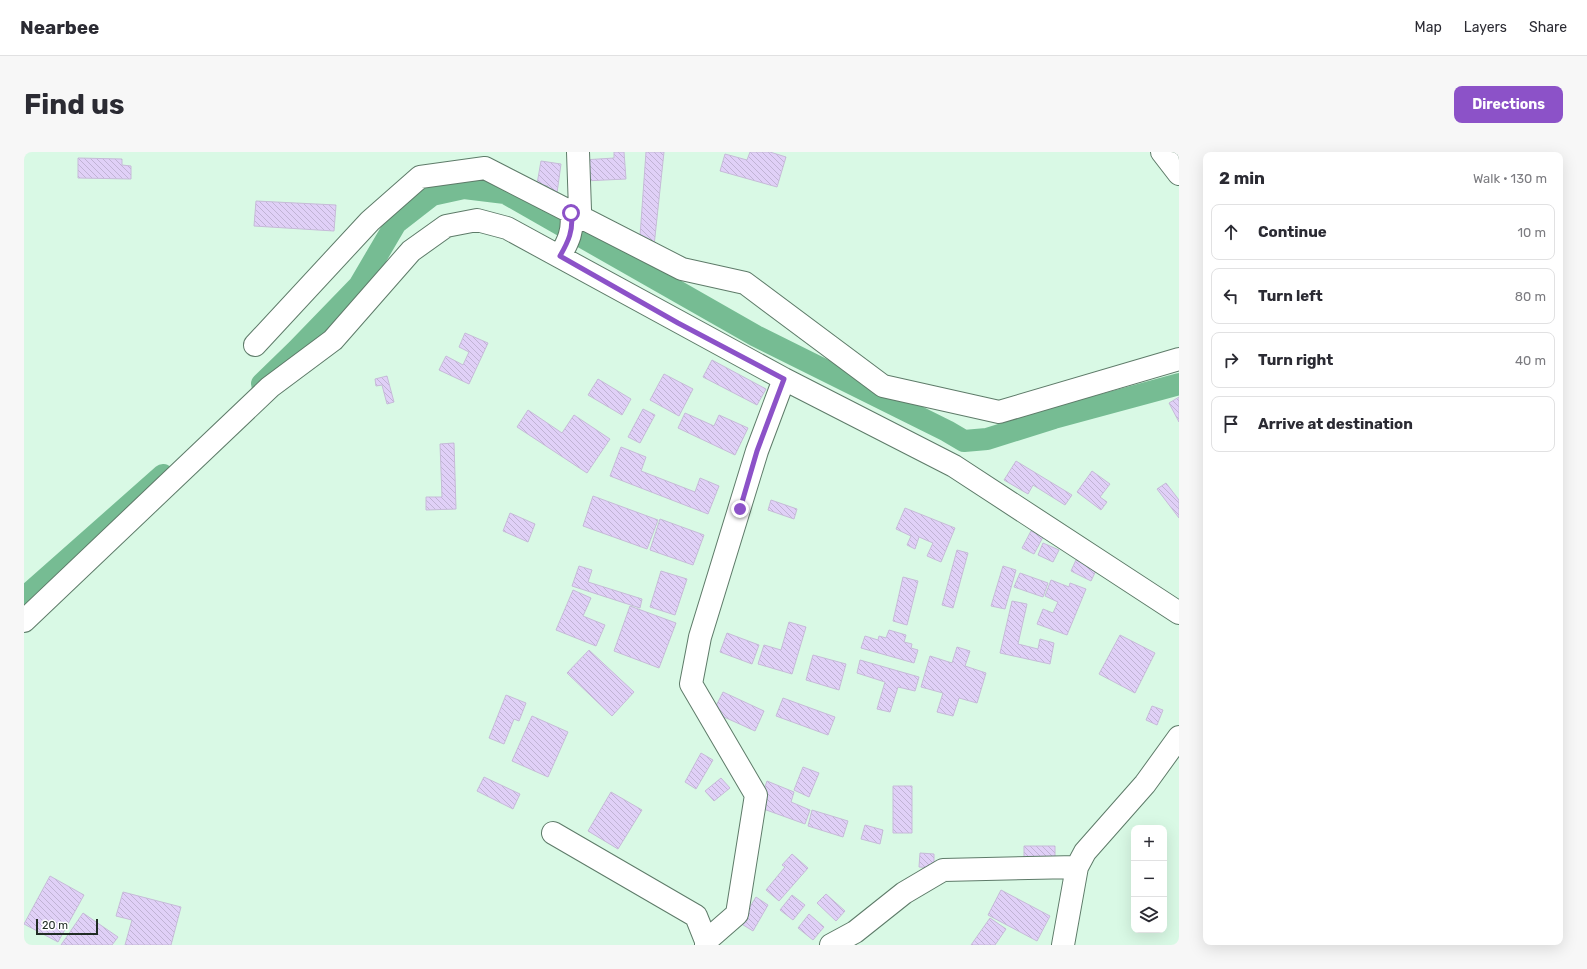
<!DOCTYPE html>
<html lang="en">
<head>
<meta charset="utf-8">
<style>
  body { margin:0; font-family:Rubik,sans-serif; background:#f7f7f7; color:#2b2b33 }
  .controls { position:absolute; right:12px; bottom:12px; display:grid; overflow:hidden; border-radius:8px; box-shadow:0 4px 16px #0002 }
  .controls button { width:36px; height:36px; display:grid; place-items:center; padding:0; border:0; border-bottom:1px solid #e1e1e2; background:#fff; color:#2b2b33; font:20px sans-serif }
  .scale { position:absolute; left:12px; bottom:10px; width:62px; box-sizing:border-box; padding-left:4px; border:2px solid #202c24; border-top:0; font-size:11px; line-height:14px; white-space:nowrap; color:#202c24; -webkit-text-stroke:3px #fff; paint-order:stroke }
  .stop { position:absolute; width:12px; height:12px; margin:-9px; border:3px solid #8c52c8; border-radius:50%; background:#fff }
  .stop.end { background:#8c52c8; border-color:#fff; box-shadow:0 1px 4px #0008 }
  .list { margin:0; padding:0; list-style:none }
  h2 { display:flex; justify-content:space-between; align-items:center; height:52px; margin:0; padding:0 16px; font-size:17px }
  h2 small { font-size:13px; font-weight:400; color:#7c7c81 }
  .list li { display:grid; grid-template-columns:26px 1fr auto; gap:12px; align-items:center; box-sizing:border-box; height:56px; margin:0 8px 8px; padding:0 8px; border:1px solid #e1e1e2; border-radius:8px }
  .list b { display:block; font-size:15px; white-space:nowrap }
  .list em { font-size:13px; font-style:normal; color:#7c7c81 }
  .icon { flex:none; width:22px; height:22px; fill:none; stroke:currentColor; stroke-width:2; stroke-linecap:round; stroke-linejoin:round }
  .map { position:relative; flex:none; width:1155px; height:793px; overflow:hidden; border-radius:8px }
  header { display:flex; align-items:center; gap:24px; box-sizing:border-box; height:56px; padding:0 20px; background:#fff; border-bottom:1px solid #e1e1e2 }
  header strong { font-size:19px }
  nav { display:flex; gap:22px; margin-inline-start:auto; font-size:14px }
  .intro { display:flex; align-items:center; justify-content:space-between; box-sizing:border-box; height:96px; padding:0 24px }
  h1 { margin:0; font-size:28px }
  .button { padding:10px 18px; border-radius:8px; background:#8c52c8; color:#fff; font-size:14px; font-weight:700 }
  main { display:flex; gap:24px; padding:0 24px }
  aside { flex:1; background:#fff; border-radius:8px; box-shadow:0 4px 16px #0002 }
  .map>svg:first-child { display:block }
</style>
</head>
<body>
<header>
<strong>Nearbee</strong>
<nav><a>Map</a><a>Layers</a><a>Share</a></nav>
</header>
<div class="intro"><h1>Find us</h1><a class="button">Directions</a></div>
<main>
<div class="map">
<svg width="1155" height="793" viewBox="0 0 1155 793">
  <defs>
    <pattern id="building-back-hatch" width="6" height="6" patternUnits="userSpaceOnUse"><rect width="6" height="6" fill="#e0d0f7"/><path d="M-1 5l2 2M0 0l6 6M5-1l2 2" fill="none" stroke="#c0b3d4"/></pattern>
  </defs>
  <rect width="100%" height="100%" fill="#d9f9e5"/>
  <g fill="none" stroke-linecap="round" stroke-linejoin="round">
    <path stroke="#76bc93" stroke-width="22" d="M238 232 273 198 335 134 372 71 408 43 440 36 481 41 732 184 923 279 940 289 963 287 1030 266 1155 232
      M0 446 139 323"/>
  </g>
  <path fill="url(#building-back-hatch)" stroke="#c6bbd8" d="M590 0H600L602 27 560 29 559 8 590 6Z
    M622 0H640L630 94 616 84Z
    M726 0H746L762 5 753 35 696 19 701 2 723 8Z
    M54 6 98 7V13L107 14V27L54 26Z
    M517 9 537 12 533 41 523 39 524 34 513 32Z
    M232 49 312 53 310 79 230 74Z
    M441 181 464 191 445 232 415 218 422 204 439 213 445 200 435 195Z
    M688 208 742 237 733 253 679 225Z
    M640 222 669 237 655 264 626 248Z
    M363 224 370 250 363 252 358 233 352 234 351 227Z
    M574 227 607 247 598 263 564 243Z
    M1155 245V270L1145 251Z
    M619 257 631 263 616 291 604 285Z
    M504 258 538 281 550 263 586 287 563 321 493 275Z
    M661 261 690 274 695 263 724 276 711 303 654 276Z
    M430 291 432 357 402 358V345H418L416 292Z
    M597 295 622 305 617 319 671 340 676 326 695 334 684 362 586 324Z
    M992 309 1048 343 1041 353 1009 333 1004 342 980 328Z
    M1068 319 1086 332 1076 345 1083 350 1077 358 1053 340Z
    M1142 331 1155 348V366L1133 337Z
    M569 344 634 368 623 397 559 374Z
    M747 348 773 357 770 367 744 358Z
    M881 356 931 376 917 410 903 404 909 391 895 385 891 397 883 393 887 384 872 377Z
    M486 361 511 372 504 390 479 379Z
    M636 367 680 383 669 413 626 398Z
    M1007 379 1019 385 1010 402 998 396Z
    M1019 391 1035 398 1029 410 1014 403Z
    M933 398 944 401 929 456 918 453Z
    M1052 408 1061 412 1076 410 1067 429 1047 419Z
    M555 414 568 418 564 430 618 447 616 456 548 434Z
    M979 414 992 418 981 457 967 454Z
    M637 419 663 427 651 463 626 455Z
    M996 421 1024 431 1019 445 990 435Z
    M879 425 894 429 883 473 869 469Z
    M1027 428 1045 435 1046 431 1062 437 1043 483 1013 472 1019 457 1029 461 1034 450 1021 444Z
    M549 438 567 446 559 464 581 473 572 494 532 478Z
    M988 449 1003 452 994 492 1014 497 1016 487 1030 491 1026 512 976 501Z
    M606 454 652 471 635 516 590 499Z
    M765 470 782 475 768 522 734 512 740 493 757 498Z
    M865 478 882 483 880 490 888 492 887 496 894 498 890 511 837 496 841 484 854 488 855 484 862 486Z
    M703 481 735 493 728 512 696 500Z
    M1096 483 1131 501 1111 541 1075 522Z
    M933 495 946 499 941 514 962 521 953 551 935 546 929 564 913 560 919 541 897 535 906 504 928 511Z
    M565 498 610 540 588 564 543 521Z
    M789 503 822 512 815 538 782 528Z
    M836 508 895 525 891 539 874 535 866 560 853 557 861 530 833 521Z
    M699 540 740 559 731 579 689 560Z
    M482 543 502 551 495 569 490 567 480 592 465 586Z
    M759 546 811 565 804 583 752 564Z
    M1128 554 1139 558 1133 573 1122 568Z
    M508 564 544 580 524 625 488 609Z
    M677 601 689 608 672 637 661 630Z
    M779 615 795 621 785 645 770 638Z
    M460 625 496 642 489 657 453 639Z
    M697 626 706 636 690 649 681 639Z
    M743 629 770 640 767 650 786 658 781 672 734 655Z
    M869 634H888V681H869Z
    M587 640 618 658 594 697 564 679Z
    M788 658 824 669 819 685 784 674Z
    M841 673 859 678 856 692 837 687Z
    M1000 694H1031V709H1000Z
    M896 701 910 702V716L895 715Z
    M768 702 784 716 755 749 742 738 761 715 758 713Z
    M26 724 60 743 34 790 0 772Z
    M977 738 1026 764 1013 789 964 763Z
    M99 740 157 755 147 793H101L108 768 92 764Z
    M802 742 821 759 812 769 793 751Z
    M768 743 781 753 769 768 756 758Z
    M732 745 744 753 729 779 716 771Z
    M59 761 94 785 88 793H37Z
    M785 762 800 775 789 788 774 776Z
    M966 766 982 777 971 793H947Z"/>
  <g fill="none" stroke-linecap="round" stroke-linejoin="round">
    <defs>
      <path id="minor" d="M1138 0 1155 22
        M536 104C544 90 550 78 547 61L556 58 554 0
        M231 193 346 69 396 25 461 16 658 117 721 131 859 234 975 260 1155 207
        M0 469 246 235 309 188 387 99 422 74 453 68 483 76 760 227 930 314 1155 461
        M529 681 672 764 682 789V793
        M682 789 713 762 732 643 667 532 676 485 733 299 760 227
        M807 793 831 780 880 741 919 718 1053 715
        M1039 793 1053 715 1061 700 1121 632 1155 585"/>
    </defs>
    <use href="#minor" stroke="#5e7b69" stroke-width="24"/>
    <use href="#minor" stroke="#fff" stroke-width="22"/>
  </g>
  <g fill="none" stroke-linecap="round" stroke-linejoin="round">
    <path stroke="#8c52c8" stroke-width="5" d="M547 61C550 78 544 90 536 104L654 171 760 227 733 299 716 357"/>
  </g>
</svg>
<div class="controls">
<button>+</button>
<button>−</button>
<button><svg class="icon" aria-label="layers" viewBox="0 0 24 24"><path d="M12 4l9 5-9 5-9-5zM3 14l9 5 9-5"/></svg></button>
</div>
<div class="scale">20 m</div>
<div class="stop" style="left:547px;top:61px"></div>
<div class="stop end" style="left:716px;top:357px"></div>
</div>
<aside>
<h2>2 min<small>Walk · 130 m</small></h2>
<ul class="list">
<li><svg class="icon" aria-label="ahead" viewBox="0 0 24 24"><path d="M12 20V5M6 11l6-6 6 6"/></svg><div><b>Continue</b></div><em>10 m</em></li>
<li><svg class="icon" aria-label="left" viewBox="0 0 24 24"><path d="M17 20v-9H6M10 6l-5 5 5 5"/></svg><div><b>Turn left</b></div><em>80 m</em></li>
<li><svg class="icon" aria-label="right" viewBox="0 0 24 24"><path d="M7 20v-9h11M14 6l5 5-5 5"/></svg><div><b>Turn right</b></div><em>40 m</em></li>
<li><svg class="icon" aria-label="arrive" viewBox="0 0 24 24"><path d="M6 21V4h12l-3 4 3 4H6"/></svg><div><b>Arrive at destination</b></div></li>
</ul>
</aside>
</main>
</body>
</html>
